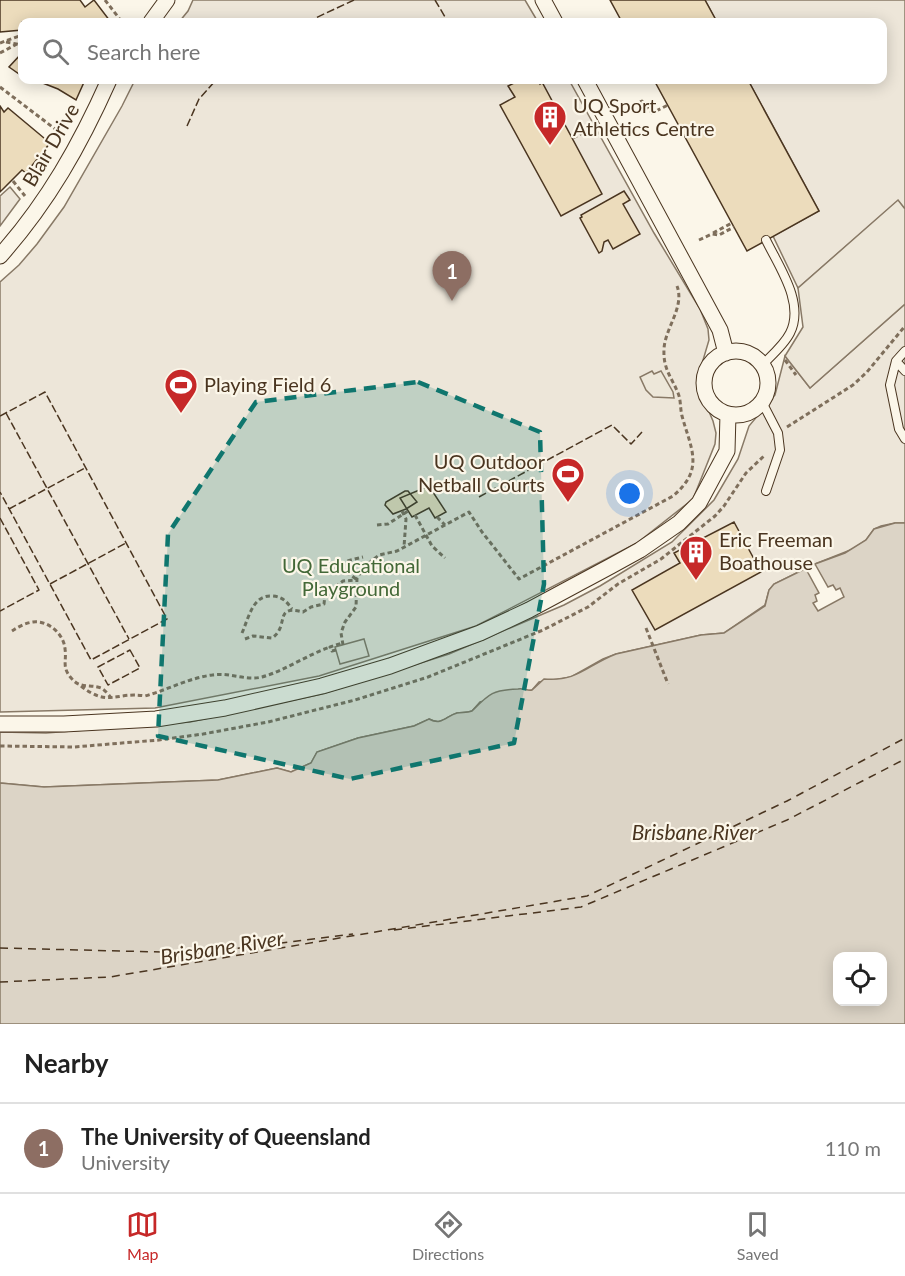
<!DOCTYPE html>
<html lang="en">
<head>
<meta charset="utf-8">
<style>
  body { margin:0; font-family:Lato,sans-serif; background:#f6f6f6; color:#222 }
  .controls { position:absolute; right:18px; bottom:18px; display:grid; overflow:hidden; border-radius:12px; box-shadow:0 3px 15px #0003 }
  .controls button { width:54px; height:54px; display:grid; place-items:center; padding:0; border:0; border-bottom:2px solid #e0e0e0; background:#fff; color:#222; font:30px sans-serif }
  .you { position:absolute; left:630px; top:494px; width:21px; height:21px; margin:-15px; border:4px solid #fff; border-radius:50%; background:#1a73e8; box-shadow:0 0 0 9px #1a73e833 }
  .badge { display:grid; place-items:center; width:39px; height:39px; border-radius:50%; background:#c62828; color:#fff; font-size:20px; font-weight:700 }
  .pin { position:absolute; translate:-50% -50px; filter:drop-shadow(0 2px 3px #0008) }
  .pin::after { content:''; position:absolute; top:32px; width:21px; height:18px; background:inherit; clip-path:polygon(0 0,100% 0,50% 100%) }
  .list { margin:0; padding:0; list-style:none }
  h2 { display:flex; justify-content:space-between; align-items:center; height:78px; margin:0; padding:0 24px; font-size:26px }
  h2 small { font-size:20px; font-weight:400; color:#767676 }
  .list li { display:grid; grid-template-columns:39px 1fr auto; gap:18px; align-items:center; box-sizing:border-box; height:90px; padding:0 24px; border-top:2px solid #e0e0e0 }
  .list b { display:block; font-size:22px; white-space:nowrap }
  .list p { margin:0; font-size:20px; white-space:nowrap; color:#767676 }
  .list em { font-size:20px; font-style:normal; color:#767676 }
  .icon { flex:none; width:33px; height:33px; fill:none; stroke:currentColor; stroke-width:2; stroke-linecap:round; stroke-linejoin:round }
  .map { position:relative; flex:none; width:905px; height:1024px; overflow:hidden }
  .search { position:absolute; background:#fff; box-shadow:0 3px 15px #0003; left:18px; right:18px; top:18px; height:66px; display:flex; align-items:center; gap:15px; box-sizing:border-box; padding:0 21px; border-radius:12px; color:#767676; font-size:22px }
  .sheet { height:168px; background:#fff }
  nav { display:flex; justify-content:space-around; align-items:center; box-sizing:border-box; height:84px; border-top:2px solid #e0e0e0; background:#fff; font-size:16px; color:#767676 }
  nav a { display:grid; justify-items:center; gap:3px }
  nav .on { color:#c62828 }
  .map>svg:first-child { display:block }
</style>
</head>
<body>
<div class="map">
<svg width="905" height="1024" viewBox="0 0 905 1024">
  <rect width="100%" height="100%" fill="#fbf6e9"/>
  <path fill="#ede6d9" stroke="#887966" stroke-width="1.5" d="M193 0H525L538 22H179L188 11Z
    M705 0H905V209L898 201 798 288 773 236 819 211 748 80H882V22H717Z
    M135 80H569L654 233 700 309 708 329 709 340 698 377V386L713 421 716 433 715 444 693 499 637 543 476 626 319 676 155 708 0 712V282L19 265 37 244 64 207 122 106Z
    M10 187 20 199 0 226V196Z
    M905 304V523H895L881 526 874 529 866 540 853 549 815 564 774 584 769 590 765 605 724 633 701 635 616 654 603 659 571 677 539 682 532 690 480 702 472 711C467 713 462 712 457 713 446 716 442 726 429 719L414 726 358 738 317 752 311 763 291 772 277 768 218 780 44 787 0 783V732L46 733 190 722 322 694 449 654 564 605 600 586 672 542 714 500 738 459 749 426 775 395 785 356 810 388Z"/>
  <path fill="#ede7d9" stroke="#887966" stroke-width="1.5" d="M898 200 905 209V304L810 388 785 356 803 327 798 288Z
    M652 371 654 374 661 371 673 392 674 398 653 397 646 390 640 377Z
    M364 639 369 656 340 664 335 647Z"/>
  <path fill="#dcd4c6" stroke="#887966" stroke-width="1.5" fill-rule="evenodd" d="M895 523H905V1024H0V783L44 787 218 780 277 768 291 772 311 763 317 752 358 738 414 726 429 719C442 726 446 716 457 713 462 712 467 713 472 711 489 694 492 690 518 689 524 688 527 691 532 690L544 679C578 682 587 665 616 654L701 635 724 633 765 606 769 590 774 584 815 564 845 553 866 540 874 529ZM838 956H882V1002H838Z"/>
  <path fill="#fbf6e9" stroke="#887966" stroke-width="1.5" d="M815 564 828 587 833 585 836 590 840 588 844 597 818 611 813 603 817 601 815 595 819 593 806 569Z"/>
  <g fill="none" stroke-linecap="round" stroke-linejoin="round">
    <path stroke="#4a3520" stroke-width="1.5" stroke-dasharray="8 6" stroke-linecap="butt" d="M394 930 581 907 787 820 905 759
      M0 948 200 953 353 934
      M0 982 110 977 587 896 787 801 905 738"/>
  </g>
  <path fill="#ecdcbc" stroke="#4a3520" stroke-width="1.5" d="M0 0H80L85 7 94 0 110 21 22 22V30L0 32Z
    M610 0H705L717 22H622Z
    M22 53V76L9 67Z
    M35 80H85L76 100 58 89Z
    M520 80H537L540 84 542 82 602 194 561 216 500 105 515 97 508 86Z
    M654 80H748L819 211 747 251Z
    M0 106 4 112 8 108 50 143 26 173 22 170 0 192Z
    M624 191 630 200 623 204 640 234 613 249 608 240 604 242 602 251 599 253 580 218 582 217 581 215Z
    M429 486 446 512 435 518 429 508 412 517 400 498Z
    M405 491H408L417 502 406 509 393 514 385 505 386 502Z
    M734 522 761 572 655 630 632 590 680 563 674 553Z"/>
  <g fill="none" stroke-linecap="round" stroke-linejoin="round">
    <defs>
      <path id="service" d="M896 361 905 351
        M762 365C772 355 784 345 790 333 805 303 779 267 766 240
        M905 371 896 361 890 385 899 429 905 439
        M762 402 778 433 780 450 766 491"/>
      <path id="minor" d="M543 0 555 22
        M151 22 167 0
        M585 80 720 330 726 353
        M0 256C48 202 80 145 109 80
        M704 383a32 32 0 1 1 64 0a32 32 0 1 1-64 0Z
        M0 724H64L156 719 225 708 322 686 390 666 480 633 529 610 611 566 640 550 679 523 699 503 727 451 728 414"/>
    </defs>
    <use href="#service" stroke="#4a3520" stroke-width="10"/>
    <use href="#minor" stroke="#4a3520" stroke-width="17"/>
    <path stroke="#7f6f5c" stroke-width="3" stroke-dasharray="4.5 3" stroke-linecap="butt" d="M105 0 122 22
      M6 42 22 45
      M0 43 22 35
      M0 53 17 44
      M0 87 63 135
      M620 112 642 101 652 113 668 105
      M573 138 593 127
      M13 181 25 196
      M713 233 732 223
      M699 240 712 234 719 235 734 227
      M785 360 796 375
      M787 427 853 385 867 372 905 326
      M402 511 406 519 404 547
      M415 515 432 546 445 558
      M437 517 445 525
      M377 525 388 524 408 511
      M356 579 348 573 347 561 363 557
      M646 628 668 684
      M12 631C18 627 25 623 33 622 48 620 64 634 65 649 67 661 61 667 72 679 81 689 90 684 101 688 105 690 109 695 111 698
      M242 633C249 617 253 594 273 596 283 597 287 602 292 609
      M245 639 253 636 272 638C290 626 273 604 303 612L311 607 324 604 325 595 343 581 357 580
      M343 645 341 633 345 622 356 607 357 578 364 567 379 555 397 551 469 512 482 532 519 579 673 496C705 469 691 449 682 416 680 408 681 400 678 393 671 376 663 369 664 349 665 328 685 307 677 286
      M336 650 332 651 330 647 342 643
      M81 686C109 708 116 691 145 696 167 690 189 678 212 675 229 672 246 681 262 677 284 671 307 655 330 647
      M0 746 74 747 159 740 203 734 268 722 355 700 428 677 543 630 588 607 618 584 661 559 715 516 724 506 746 473 765 455"/>
    <use href="#service" stroke="#fbf6e9" stroke-width="8"/>
    <use href="#minor" stroke="#fbf6e9" stroke-width="15"/>
    <path stroke="#4a3520" stroke-width="1.5" stroke-dasharray="8 3" stroke-linecap="butt" d="M435 0 448 22
      M307 22 354 0
      M187 126 199 99 216 80
      M6 413 129 639
      M0 416 45 392 167 619 91 660 0 492
      M479 497 612 425 631 444 642 432
      M9 509 85 468
      M0 518 39 590 0 611
      M50 584 126 543
      M130 650 140 668 108 685 98 667Z"/>
  </g>
  <path fill="#0f766e" fill-opacity="0.2" stroke="#0f766e" stroke-width="4.5" stroke-dasharray="12 8" stroke-linejoin="round" d="M418 382 540 432 544 584 514 743 350 779 158 736 168 534 256 402Z"/>
  <defs>
    <symbol id="building-pin" viewBox="-11 -11 22 30"><path d="M0 17L-7.5 6A9.5 9.5 0 1 1 7.5 6Z" fill="#c62828" stroke="#fbf6e9"/><path d="M-4-6H4V6H1V3H-1V6H-4ZM-2.5-4.3h1.7v1.8h-1.7ZM.8-4.3h1.7v1.8H.8ZM-2.5-1h1.7V.8h-1.7ZM.8-1h1.7V.8H.8Z" fill="#fff"/></symbol>
    <symbol id="stadium-pin" viewBox="-11 -11 22 30"><path d="M0 17L-7.5 6A9.5 9.5 0 1 1 7.5 6Z" fill="#c62828" stroke="#fbf6e9"/><path d="M0-5a6.5 5 0 1 0 0 10a6.5 5 0 1 0 0-10ZM-3.5-1.8h7v3.6h-7Z" fill="#fff"/></symbol>
  </defs>
  <g fill-rule="evenodd">
    <use href="#building-pin" x="531" y="98" width="38" height="52"/>
    <use href="#stadium-pin" x="162" y="366" width="38" height="52"/>
    <use href="#stadium-pin" x="549" y="455" width="38" height="52"/>
    <use href="#building-pin" x="677" y="533" width="38" height="52"/>
  </g>
  <g text-anchor="middle" stroke-width="4.5" stroke-linejoin="round" paint-order="stroke">
    <g font-size="20" fill="#4a3520" stroke="#fbf6e9" text-anchor="start">
      <text x="573" y="113">UQ Sport<tspan x="573" dy="23">Athletics Centre</tspan></text>
      <text x="204" y="392">Playing Field 6</text>
      <text x="545" y="469" text-anchor="end">UQ Outdoor<tspan x="545" dy="23">Netball Courts</tspan></text>
      <text x="719" y="547">Eric Freeman<tspan x="719" dy="23">Boathouse</tspan></text>
    </g>
    <g font-size="20" fill="#4a3520" stroke="#fbf6e9">
      <text transform="translate(51 145) rotate(-60)" y="7">Blair Drive</text>
    </g>
    <g font-size="20" fill="#436837" stroke="#fbf6e9">
      <text x="351" y="573">UQ Educational<tspan x="351" dy="23">Playground</tspan></text>
    </g>
    <g font-size="21" font-style="italic" fill="#4a3520" stroke="#fbf6e9">
      <text x="694" y="840">Brisbane River</text>
      <text transform="translate(222 948) rotate(-9)" y="7">Brisbane River</text>
    </g>
  </g>
</svg>
<div class="controls">
<button><svg class="icon" aria-label="locate" viewBox="0 0 24 24"><circle cx="12" cy="12" r="6"/><path d="M12 2v4M12 18v4M2 12h4M18 12h4"/></svg></button>
</div>
<div class="you"></div>
<div class="pin badge" style="left:452px;top:301px;background:#8d6e63">1</div>
<div class="search"><svg class="icon" aria-label="search" viewBox="0 0 24 24"><circle cx="10" cy="10" r="6"/><path d="M15 15l6 6"/></svg>Search here</div>
</div>
<section class="sheet">
<h2>Nearby<small></small></h2>
<ul class="list">
<li><span class="badge" style="background:#8d6e63">1</span><div><b>The University of Queensland</b><p>University</p></div><em>110 m</em></li>
</ul>
</section>
<nav>
<a class="on"><svg class="icon" aria-label="map" viewBox="0 0 24 24"><path d="M3 6l6-2 6 2 6-2v14l-6 2-6-2-6 2zM9 4v14M15 6v14"/></svg>Map</a>
<a><svg class="icon" aria-label="directions" viewBox="0 0 24 24"><path d="M12 3l9 9-9 9-9-9zM9 14v-3h6M13 9l2 2-2 2"/></svg>Directions</a>
<a><svg class="icon" aria-label="saved" viewBox="0 0 24 24"><path d="M7 4h10v16l-5-4-5 4z"/></svg>Saved</a>
</nav>
</body>
</html>
